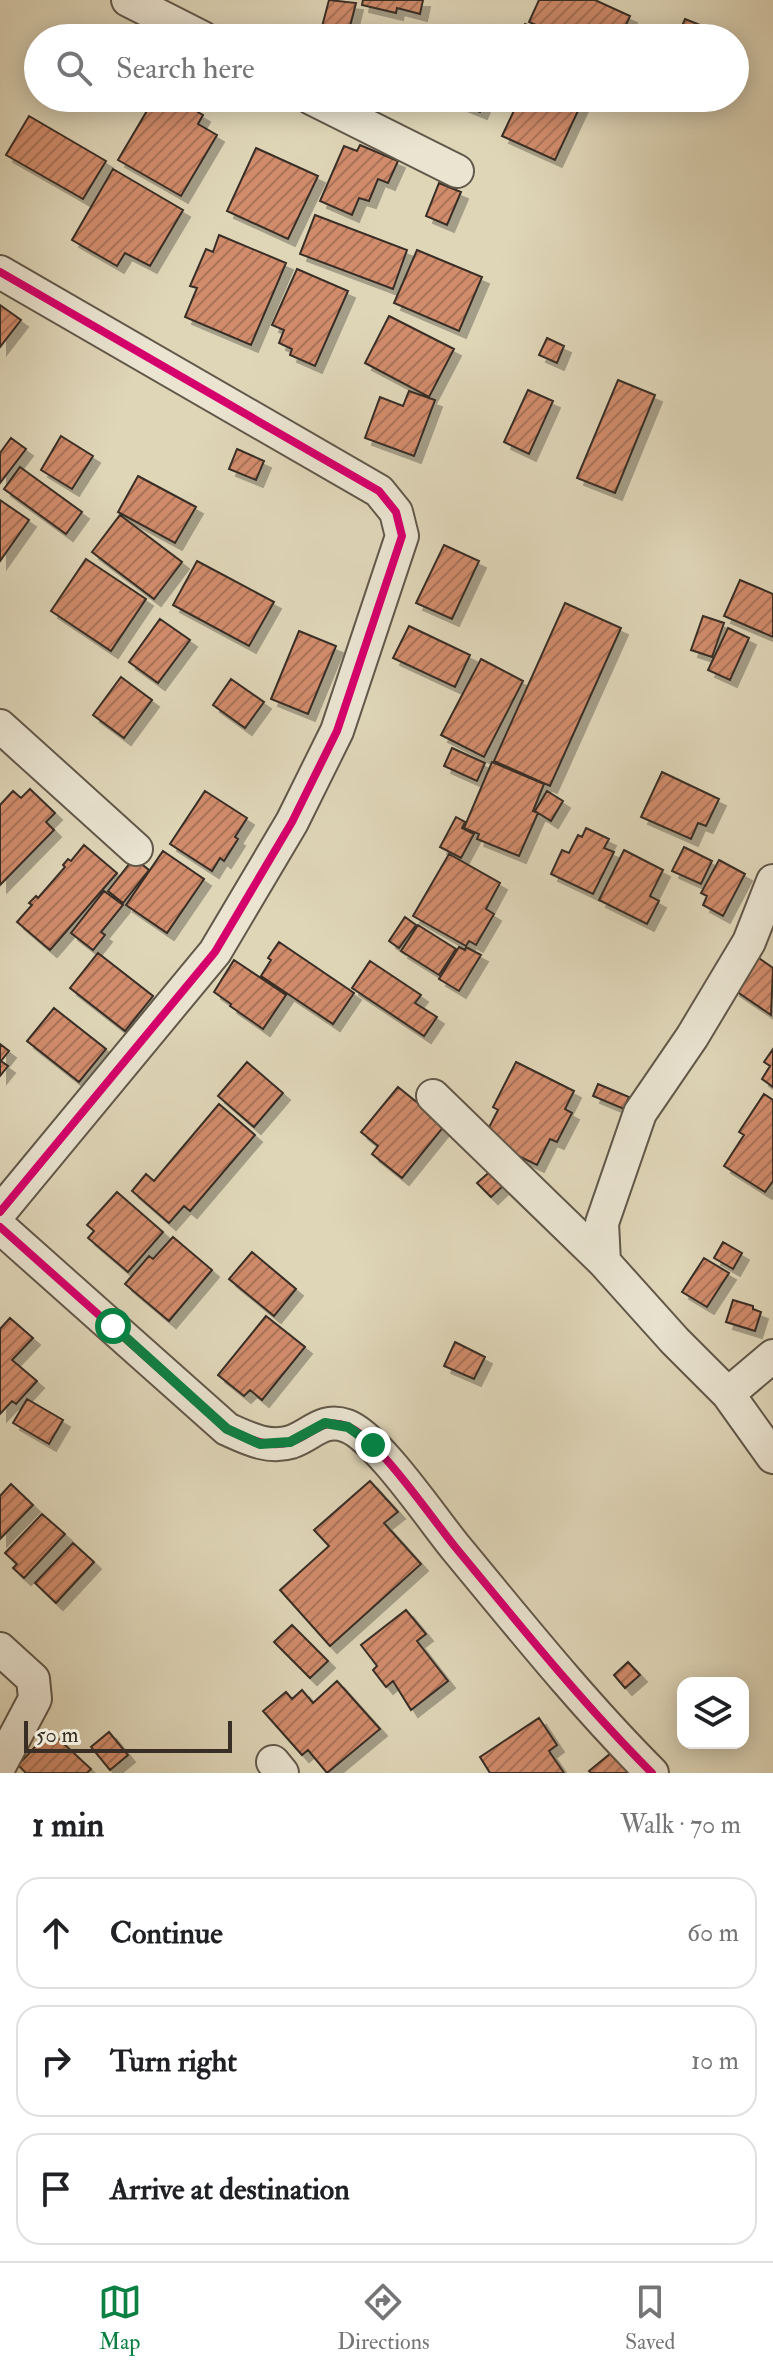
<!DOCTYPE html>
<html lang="en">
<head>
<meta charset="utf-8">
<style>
  body { margin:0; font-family:"IM FELL Double Pica",serif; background:#f6f6f6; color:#202124 }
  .controls { position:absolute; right:24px; bottom:24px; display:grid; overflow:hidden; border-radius:16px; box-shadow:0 4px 20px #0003 }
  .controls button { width:72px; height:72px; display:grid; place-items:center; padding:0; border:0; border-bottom:2px solid #e0e0e0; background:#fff; color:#202124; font:40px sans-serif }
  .scale { position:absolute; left:24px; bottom:20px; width:208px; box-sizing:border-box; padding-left:8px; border:4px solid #392e26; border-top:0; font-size:22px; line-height:28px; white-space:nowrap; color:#392e26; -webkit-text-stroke:6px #eae4d1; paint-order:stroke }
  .stop { position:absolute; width:24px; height:24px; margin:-18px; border:6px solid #0b8043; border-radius:50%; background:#fff }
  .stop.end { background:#0b8043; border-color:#fff; box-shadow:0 2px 8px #0008 }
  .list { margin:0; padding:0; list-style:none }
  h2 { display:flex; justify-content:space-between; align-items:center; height:104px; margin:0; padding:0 32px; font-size:34px }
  h2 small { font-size:26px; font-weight:400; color:#757577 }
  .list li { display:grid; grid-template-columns:52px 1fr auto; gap:24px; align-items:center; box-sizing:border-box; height:112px; margin:0 16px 16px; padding:0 16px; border:2px solid #e0e0e0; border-radius:24px }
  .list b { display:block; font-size:30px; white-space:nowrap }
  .list em { font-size:26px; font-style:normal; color:#757577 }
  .icon { flex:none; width:44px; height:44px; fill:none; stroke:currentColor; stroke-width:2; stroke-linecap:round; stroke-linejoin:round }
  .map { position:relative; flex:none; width:773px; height:1773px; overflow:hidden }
  .search { position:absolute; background:#fff; box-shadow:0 4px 20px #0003; left:24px; right:24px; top:24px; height:88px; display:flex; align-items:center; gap:20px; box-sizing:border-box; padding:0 28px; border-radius:44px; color:#757577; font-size:30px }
  .sheet { height:488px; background:#fff }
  nav { display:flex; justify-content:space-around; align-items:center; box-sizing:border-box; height:112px; border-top:2px solid #e0e0e0; background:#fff; font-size:22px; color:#757577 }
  nav a { display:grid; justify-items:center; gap:4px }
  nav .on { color:#0b8043 }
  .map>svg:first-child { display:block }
</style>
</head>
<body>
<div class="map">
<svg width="773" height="1773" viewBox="0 0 773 1773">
  <defs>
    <pattern id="building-hatch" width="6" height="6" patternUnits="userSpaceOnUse" patternTransform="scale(2)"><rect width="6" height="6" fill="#d18c6c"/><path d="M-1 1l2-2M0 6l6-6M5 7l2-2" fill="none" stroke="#ab7359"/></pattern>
    <filter id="shadow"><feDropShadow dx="7" dy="7" stdDeviation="0" flood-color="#0004"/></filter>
  </defs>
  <rect width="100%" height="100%" fill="#dfd6b8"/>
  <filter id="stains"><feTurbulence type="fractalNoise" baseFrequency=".0025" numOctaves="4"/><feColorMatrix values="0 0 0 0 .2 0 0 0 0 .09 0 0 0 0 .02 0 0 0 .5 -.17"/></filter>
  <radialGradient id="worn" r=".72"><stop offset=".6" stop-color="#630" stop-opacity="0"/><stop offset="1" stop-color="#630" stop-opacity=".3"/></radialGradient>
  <path fill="url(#building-hatch)" stroke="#392e26" stroke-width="2" filter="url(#shadow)" d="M329 0 356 3 347 38H319Z
    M363 0H423L420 14 397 8 396 13 362 5Z
    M539 0H595L630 16 620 38H566L529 22Z
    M685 19 725 35 724 38H677Z
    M525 24 556 38H519Z
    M161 98H174L203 115 198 124 217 135 181 196 118 160 154 99 159 102Z
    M456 98H486L480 112 455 102Z
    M520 98H527L552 110 558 98H584L555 160 502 136Z
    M29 116 106 161 83 199 6 155Z
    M360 145 398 161 388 183 378 179 369 201 359 198 352 215 320 201 344 146 357 151Z
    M256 148 318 176 288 239 227 211Z
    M113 169 183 210 150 266 125 253 117 266 72 240Z
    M439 183 461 192 447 225 426 216Z
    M315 215 407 250 393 289 300 254Z
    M219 235 286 263 251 345 185 317 197 288 190 286 206 249 213 252Z
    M417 250 482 277 459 331 394 303Z
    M297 269 348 291 315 366 290 355 292 349 279 343 284 330 272 325Z
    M0 305 21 320 0 347Z
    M389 316 454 349 429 397 365 363Z
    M547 338 564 346 557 363 539 355Z
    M618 380 655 395 615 493 577 478Z
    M528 390 553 401 529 454 504 442Z
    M409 391 435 400 414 456 365 438 380 397 403 406Z
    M61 436 93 456 72 489 41 470Z
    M11 438 26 449 0 483V453Z
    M237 449 264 461 256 480 229 469Z
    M20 467 82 512 66 534 4 489Z
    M138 476 196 507 175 543 118 512Z
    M0 500 29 520 0 561Z
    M120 515 182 562 154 599 92 552Z
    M444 545 479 561 452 619 416 603Z
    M86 559 146 599 111 651 51 611Z
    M197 561 274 602 249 646 173 605Z
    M740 580 773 594V637L724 616Z
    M565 603 621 628 550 786 494 761Z
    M703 616 724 623 712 657 691 650Z
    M160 619 190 640 158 683 129 662Z
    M409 626 470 655 455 687 393 658Z
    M728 628 749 638 730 680 708 670Z
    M299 631 336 646 308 714 271 699Z
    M481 659 523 681 484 757 441 735Z
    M121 677 152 700 124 738 93 715Z
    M231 679 264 702 245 728 213 705Z
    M452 748 485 763 477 781 444 766Z
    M492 762 544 784 533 811 538 813 519 856 477 839 479 834 464 828Z
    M662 772 719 799 706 826 698 823 691 839 641 817Z
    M30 789 55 813 46 822 54 830 0 885V805L13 791 21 798Z
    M205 791 247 818 235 837 238 839 224 861 220 858 212 871 170 844Z
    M547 791 563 801 551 821 535 811Z
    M456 817 465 822 462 828 474 834 461 858 440 847Z
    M586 828 609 839 604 848 614 852 593 894 551 874 562 850 569 853 578 835 582 837Z
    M84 845 117 873 50 950 17 922 32 905 29 903 36 896 38 898 65 867 63 865 68 859 71 861Z
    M684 847 712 861 701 884 672 871Z
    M624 850 663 870 650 896 659 901 647 924 599 900Z
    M163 851 204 879 167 933 126 905Z
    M449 854 500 883 486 909 494 914 476 945 469 941 466 946 413 916Z
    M134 858 149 870 123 903 108 891Z
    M719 860 745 874 723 916 703 905 707 896 701 893Z
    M104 891 123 905 101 932 105 935 93 950 71 933Z
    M405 917 416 925 399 948 389 941Z
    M418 925 456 949 439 975 401 951Z
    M279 942 354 993 333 1024 261 976 271 960 268 958Z
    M459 947 465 950 466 947 481 955 459 991 439 979Z
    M98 953 153 996 125 1031 70 988Z
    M756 956 773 968 771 1015 733 989Z
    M234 960 286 995 263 1029 230 1006 231 1004 214 992Z
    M370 961 421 995 415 1003 437 1017 424 1036 352 988Z
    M54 1008 106 1049 79 1082 27 1041Z
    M0 1044 9 1051 1 1061 8 1066 0 1076Z
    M773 1049V1087L762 1079 770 1066 764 1062Z
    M247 1062 283 1093 254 1127 218 1096Z
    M516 1062 574 1091 565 1109 572 1113 557 1142 550 1139 537 1165 483 1139 498 1110 493 1107Z
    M598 1084 629 1097 624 1109 593 1096Z
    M398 1087 445 1125 402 1178 372 1154 378 1146 361 1132Z
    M764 1094 773 1100V1181L765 1192 724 1166 744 1135 739 1132Z
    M219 1104 255 1135 190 1211 184 1206 169 1223 132 1191 146 1174 154 1181Z
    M493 1169 506 1183 491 1197 477 1183Z
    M117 1192 163 1232 128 1272 88 1238 94 1231 87 1225Z
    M173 1237 212 1270 169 1321 125 1284 149 1256 153 1259Z
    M723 1242 742 1253 733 1269 714 1258Z
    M252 1252 296 1289 274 1316 229 1279Z
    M704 1258 729 1273 707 1307 682 1292Z
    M733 1300 753 1306V1309L761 1312 755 1331 726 1322Z
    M266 1316 305 1347 262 1400 250 1390 244 1396 218 1375Z
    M10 1318 33 1338 12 1360 37 1381 16 1404 12 1401 0 1414V1329Z
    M455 1342 485 1357 474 1379 444 1366Z
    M27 1399 63 1420 49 1444 13 1423Z
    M370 1481 398 1512 384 1523 421 1564 330 1646 280 1590 329 1546 314 1530Z
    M11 1484 33 1505 0 1539V1496Z
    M42 1514 65 1534 24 1578 13 1568 17 1564 5 1553Z
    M73 1543 94 1562 56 1603 35 1583Z
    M406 1610 426 1634 417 1641 448 1681 411 1710 393 1681 386 1687 373 1670 377 1666 361 1645Z
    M292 1625 328 1661 310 1678 274 1642Z
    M628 1662 640 1675 625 1688 614 1675Z
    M337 1681 380 1729 327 1773 308 1750 302 1755 263 1711 286 1692 292 1699 302 1690 313 1703Z
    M539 1718 557 1745 549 1751 564 1773H490L480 1757Z
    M50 1731 91 1769 87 1773H26L18 1765Z
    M109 1732 128 1755 110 1770 91 1747Z
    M616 1749 637 1773H591L589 1771Z"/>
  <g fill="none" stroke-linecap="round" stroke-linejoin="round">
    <defs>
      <path id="minor" d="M128 0 203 38
        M311 98 457 171
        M0 272 379 491 396 512 402 536 337 731 292 822 215 952 0 1212
        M0 726 136 849
        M433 1096 604 1262 675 1341 728 1394 773 1457
        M0 1227 227 1429C247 1438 268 1449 291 1442 312 1435 322 1417 347 1426 377 1437 433 1520 456 1548 519 1624 582 1703 652 1773
        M604 1262 602 1223 640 1113 692 1037 749 942 773 881
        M728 1394 773 1356
        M0 1649 33 1679 35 1699 0 1765
        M273 1762 282 1773"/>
    </defs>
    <use href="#minor" stroke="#62584a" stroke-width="36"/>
    <use href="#minor" stroke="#eae4d1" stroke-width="32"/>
    <defs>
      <path id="cycleway" d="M0 272 379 491 396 512 402 536 337 731 292 822 215 952 0 1212
        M0 1227 227 1429C247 1438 268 1449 291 1442 312 1435 322 1417 347 1426 377 1437 433 1520 456 1548 519 1624 582 1703 652 1773"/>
    </defs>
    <use href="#cycleway" stroke="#eae4d1" stroke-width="13"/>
    <use href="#cycleway" stroke="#d6006c" stroke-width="8"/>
  </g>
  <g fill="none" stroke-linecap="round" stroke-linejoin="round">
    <path stroke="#0b8043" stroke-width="10" d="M113 1326 227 1429 260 1444 290 1442 325 1423 348 1427 373 1445"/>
  </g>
  <rect width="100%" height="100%" filter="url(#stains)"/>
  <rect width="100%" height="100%" fill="url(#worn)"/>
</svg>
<div class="controls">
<button><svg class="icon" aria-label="layers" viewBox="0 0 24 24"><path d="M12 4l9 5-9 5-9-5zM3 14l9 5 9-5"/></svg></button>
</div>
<div class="scale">50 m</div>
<div class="stop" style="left:113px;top:1326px"></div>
<div class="stop end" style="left:373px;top:1445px"></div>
<div class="search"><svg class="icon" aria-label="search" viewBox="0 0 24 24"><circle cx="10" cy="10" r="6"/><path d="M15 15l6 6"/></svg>Search here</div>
</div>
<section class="sheet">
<h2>1 min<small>Walk · 70 m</small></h2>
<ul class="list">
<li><svg class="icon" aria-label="ahead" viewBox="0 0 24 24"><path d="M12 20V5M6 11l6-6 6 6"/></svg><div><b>Continue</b></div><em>60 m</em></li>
<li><svg class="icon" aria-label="right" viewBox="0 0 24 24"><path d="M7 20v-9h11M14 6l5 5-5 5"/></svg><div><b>Turn right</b></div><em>10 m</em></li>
<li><svg class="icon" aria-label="arrive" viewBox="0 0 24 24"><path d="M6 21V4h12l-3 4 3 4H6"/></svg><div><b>Arrive at destination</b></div></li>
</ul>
</section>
<nav>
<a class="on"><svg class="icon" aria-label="map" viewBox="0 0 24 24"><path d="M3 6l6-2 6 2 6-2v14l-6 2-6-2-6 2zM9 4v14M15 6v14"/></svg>Map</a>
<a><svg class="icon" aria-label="directions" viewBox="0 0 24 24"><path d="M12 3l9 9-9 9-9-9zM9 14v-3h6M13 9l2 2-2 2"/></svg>Directions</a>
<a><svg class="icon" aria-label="saved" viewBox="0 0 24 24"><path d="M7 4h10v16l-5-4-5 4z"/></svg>Saved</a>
</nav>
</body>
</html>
